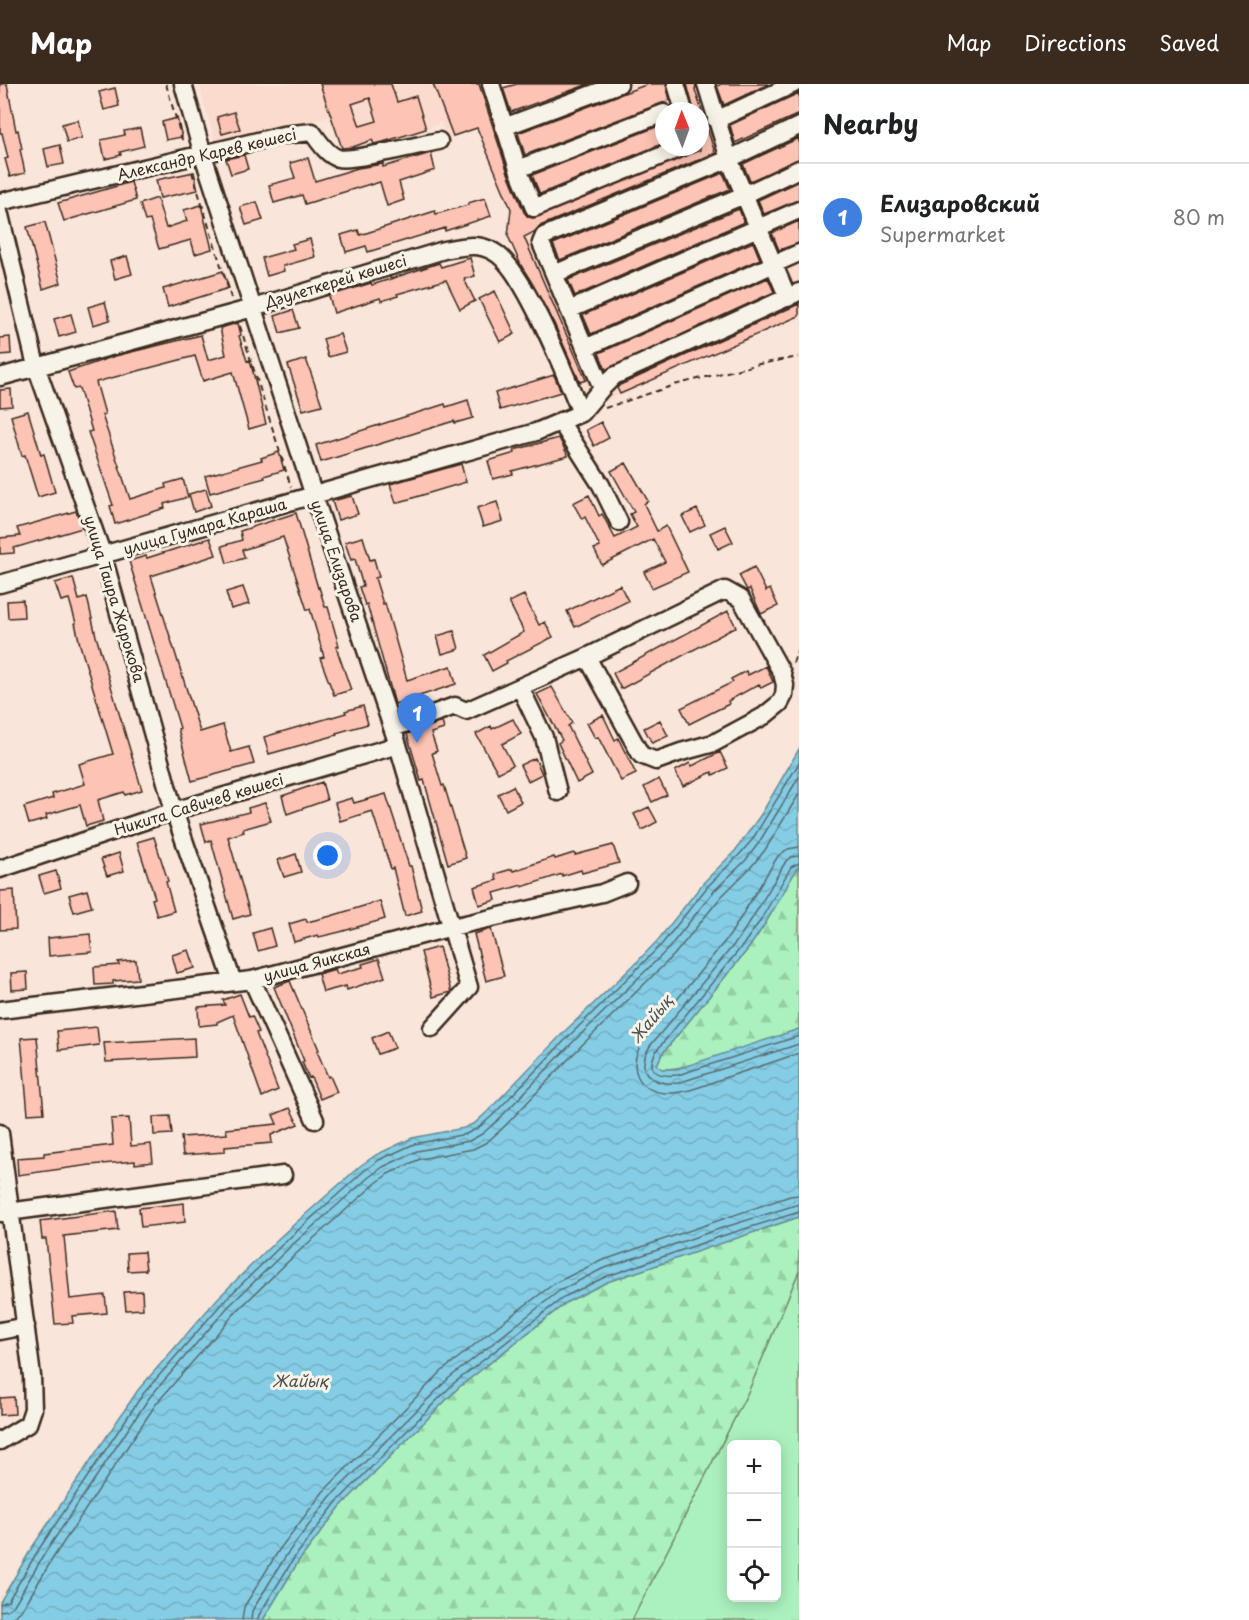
<!DOCTYPE html>
<html lang="en">
<head>
<meta charset="utf-8">
<style>
  body { margin:0; font-family:"Playpen Sans",sans-serif; background:#f2f2f2; color:#202124 }
  .controls { position:absolute; right:18px; bottom:18px; display:grid; overflow:hidden; border-radius:9px; box-shadow:0 3px 15px #0003 }
  .controls button { width:54px; height:54px; display:grid; place-items:center; padding:0; border:0; border-bottom:2px solid #e0e0e0; background:#fff; color:#202124; font:30px sans-serif }
  .compass { position:absolute; left:655px; top:18px; width:54px; height:54px; border-radius:50%; background:#fff; box-shadow:0 3px 15px #0003; rotate:359deg }
  .you { position:absolute; left:328px; top:772px; width:21px; height:21px; margin:-15px; border:4px solid #fff; border-radius:50%; background:#1a73e8; box-shadow:0 0 0 9px #1a73e833 }
  .badge { display:grid; place-items:center; width:39px; height:39px; border-radius:50%; background:#3b2a1e; color:#fff; font-size:20px; font-weight:700 }
  .pin { position:absolute; translate:-50% -50px; filter:drop-shadow(0 2px 3px #0008) }
  .pin::after { content:''; position:absolute; top:32px; width:21px; height:18px; background:inherit; clip-path:polygon(0 0,100% 0,50% 100%) }
  .list { margin:0; padding:0; list-style:none }
  h2 { display:flex; justify-content:space-between; align-items:center; height:78px; margin:0; padding:0 24px; font-size:26px }
  h2 small { font-size:20px; font-weight:400; color:#757577 }
  .list li { display:grid; grid-template-columns:39px 1fr auto; gap:18px; align-items:center; box-sizing:border-box; height:108px; padding:0 24px; border-top:2px solid #e0e0e0 }
  .list b { display:block; font-size:22px; white-space:nowrap }
  .list p { margin:0; font-size:20px; white-space:nowrap; color:#757577 }
  .list em { font-size:20px; font-style:normal; color:#757577 }
  .icon { flex:none; width:33px; height:33px; fill:none; stroke:currentColor; stroke-width:2; stroke-linecap:round; stroke-linejoin:round }
  .map { position:relative; flex:none; width:799px; height:1536px; overflow:hidden }
  header { display:flex; align-items:center; gap:36px; box-sizing:border-box; height:84px; padding:0 30px; background:#3b2a1e; color:#fff }
  header strong { font-size:28px }
  nav { display:flex; gap:33px; margin-inline-start:auto; font-size:21px }
  main { display:flex }
  aside { flex:1; background:#fff }
  .map>svg:first-child { display:block }
</style>
</head>
<body>
<header>
<strong>Map</strong>
<nav><a>Map</a><a>Directions</a><a>Saved</a></nav>
</header>
<main>
<div class="map">
<svg width="799" height="1536" viewBox="0 0 799 1536">
  <defs>
    <pattern id="forest-firs" width="22" height="20" patternUnits="userSpaceOnUse" patternTransform="scale(1.5)"><rect width="22" height="20" fill="#abf1bd"/><path d="M5 1l3.5 6h-7zM16 11l3.5 6h-7z" fill="#94cfa2"/></pattern>
    <pattern id="water-waves" width="16" height="10" patternUnits="userSpaceOnUse" patternTransform="scale(1.5)"><rect width="16" height="10" fill="#84cde5"/><path d="M0 5q4-4 8 0t8 0" fill="none" stroke="#73b0c4"/></pattern>
  </defs>
  <rect width="100%" height="100%" fill="#f9e5d9"/>
  <filter id="ink" filterUnits="userSpaceOnUse"><feTurbulence type="fractalNoise" baseFrequency=".0167" numOctaves="2"/><feDisplacementMap in="SourceGraphic" scale="12" xChannelSelector="R" yChannelSelector="G"/><feConvolveMatrix kernelMatrix="1 2 1 2 8 2 1 2 1" color-interpolation-filters="sRGB"/></filter>
  <g filter="url(#ink)">
    <path fill="#fadbce" fill-rule="evenodd" d="M199 0H799V232L598 320 586 310 581 298 575 300 508 152 511 127 477 45 447 55 441 38 426 45 374 61 365 59 343 67 331 32 216 61ZM664 27H700V63H664Z"/>
    <path fill="#abf1bd" stroke="#738e6e" stroke-width="1.5" fill-rule="evenodd" d="M799 1187V1536H632L749 1306ZM732 1360H776V1514H732Z"/>
    <path fill="url(#forest-firs)" stroke="#738e6e" stroke-width="1.5" d="M799 781V945C773 954 680 991 659 984L657 981 662 970 748 865 765 840Z
      M799 1133V1187L749 1306 632 1536H263L298 1478 340 1423 458 1304 567 1218 607 1198Z"/>
    <path fill="url(#water-waves)" stroke="#678c95" stroke-width="1.5" d="M799 665V781L765 840 748 865 662 970 657 981 662 985H677L799 945V1133L607 1198 567 1218 458 1304 340 1423 298 1478 263 1536H0V1518L33 1462 138 1306 218 1214 281 1152 360 1082 376 1071 412 1054 464 1044 475 1039 487 1028 565 947 637 878 658 856 704 798 735 767 762 729Z"/>
    <g fill="none" stroke-linecap="round" stroke-linejoin="round">
      <path stroke="#586b6e" stroke-width="1.5" d="M799 763 788 765 778 772 730 851 643 957C636 968 632 981 638 993 643 1003 654 1008 665 1009 685 1010 705 1001 724 994 749 986 774 978 799 969
        M799 772 791 773 786 777 753 833 737 857 650 962C634 989 652 1001 678 999L799 960
        M799 779 791 783 760 837 743 861 657 966C644 988 658 993 678 991L799 952
        M0 1520 8 1517 39 1465 143 1310 223 1218 286 1157 364 1087 379 1076 414 1060 466 1050 478 1044 492 1032 569 952 662 860 708 802 739 771 752 756 799 679
        M0 1527 7 1526 14 1521 45 1469 149 1314 228 1223 291 1162 369 1093 383 1083 417 1067 469 1057 482 1050 497 1037 574 957 668 865 714 807 745 777 758 760 799 693
        M7 1536 15 1532 22 1526 53 1474 156 1320 235 1229 297 1169 375 1100 388 1090 420 1075 473 1065 487 1058 503 1044 580 963 674 871 721 813 751 783 765 766 799 710
        M242 1536 244 1523 279 1466 323 1408 442 1287 500 1240 555 1199 598 1178 790 1112 799 1111
        M251 1536 252 1527 287 1470 330 1413 449 1294 559 1207 602 1185 722 1144 799 1120
        M258 1536 259 1531 294 1474 336 1419 454 1299 564 1213 605 1193 725 1151 799 1128"/>
    </g>
    <path fill="#fdc3b5" stroke="#3b2a1e" stroke-width="1.5" fill-rule="evenodd" d="M0 0H7L16 47 18 46 22 65H20L25 89 10 93 5 75 8 74 2 49H0Z
      M320 0H391L397 18 416 12 426 45 383 58 374 60 372 56 353 63 342 64ZM370 14 377 37 360 42 352 20Z
      M433 0H479L508 89 524 128 528 133 533 134 700 66V28H702L715 69 540 142 534 148 524 153 586 296 580 298 553 237 521 181 508 152 511 125 477 44 453 52Z
      M517 0H589L511 28 503 4Z
      M648 0H666L670 16 525 71 518 49Z
      M687 0H696L695 6 702 27H694Z
      M721 0H769L724 21 717 2Z
      M115 4 119 22 104 26 99 8Z
      M799 9V30L735 59 730 41Z
      M234 28 240 45 222 50 217 33Z
      M177 34 182 53 166 56 162 38Z
      M78 36 82 54 67 58 62 40Z
      M664 40V59L540 110 532 91Z
      M140 44 144 62 120 68 121 71 105 75 101 56 125 51 124 47Z
      M799 54V75L750 97 743 80Z
      M60 61 64 80 48 83 44 65Z
      M431 69 435 86 399 98 404 116 387 122 380 98 370 101V100L305 120 302 111 274 119 269 101 295 94 290 79 308 74 315 97 358 84 383 80V83Z
      M244 71 248 85 231 90 226 75Z
      M194 88 198 106 160 114 156 96Z
      M723 89 730 105 560 176 553 160Z
      M799 97V116L764 130 758 116Z
      M131 98 136 116 64 137 58 119Z
      M157 114 166 144 187 137 184 126 201 121 212 165 195 170 191 156 159 165 150 136 145 137 140 120Z
      M485 114 491 132 445 147V144L368 168 366 162 346 168 341 151 358 146 360 151 435 127 436 130 468 121V119Z
      M257 118 263 136 246 141 240 123Z
      M739 125 744 138 575 212 568 196Z
      M799 137V159L779 166 772 149Z
      M45 138 61 199 43 205 27 143Z
      M310 155 315 173 283 182 284 187 267 192 262 174 294 165 292 160Z
      M753 158 760 175 591 250 583 231Z
      M127 172 132 190 115 195 110 177Z
      M470 174 475 192 464 195 475 217 460 225 446 196 397 210 398 212 381 217 380 214 334 229 329 212 371 199 372 201 439 179 441 183Z
      M223 187 229 204 168 223 163 205Z
      M768 194 774 208 606 286 599 269Z
      M495 207 515 250 500 258 479 215Z
      M105 218 110 236 93 241 88 223Z
      M799 220V232L620 310 617 304 620 301Z
      M293 226 299 244 280 249 275 232Z
      M71 230 76 248 59 253 54 235Z
      M238 239 241 251 239 252 247 277 250 276 266 340 249 345 233 288 203 297 195 272 96 298 105 330 102 331 130 415 166 404 165 400 183 395 188 413 164 420 165 424 115 440 110 422 113 421 88 348 92 347 79 304 74 305 68 288 115 272 201 251 208 276 226 271 220 244Z
      M340 250 346 268 328 273 323 255Z
      M10 253 11 270 0 271V254Z
      M306 275 322 321 303 326 288 281Z
      M554 291 561 308 500 326 495 309Z
      M11 305 12 322 0 323V306Z
      M468 316 473 334 455 339 454 337 321 378 316 361 445 320 446 323Z
      M28 327 41 371 44 370 55 408 38 413 25 371 22 372 11 332Z
      M601 338 609 354 594 362 586 346Z
      M559 354 568 372 512 387 513 390 493 395 488 377 515 369 514 366Z
      M279 368 284 386 264 392 265 394 210 409 205 392 262 376 261 374Z
      M626 379 648 417 644 420 657 447 666 442 688 488 652 504 644 488 665 478 653 455 602 481 594 465 600 463 585 433 582 435 573 419 589 411 599 432 602 430 615 454 637 443 630 430 634 428 611 387Z
      M461 380 466 398 396 419 390 400Z
      M206 405 211 422 194 428 189 410Z
      M352 412 358 430 338 436 332 417Z
      M497 418 503 437 483 443 477 424Z
      M697 425 705 441 690 448 682 432Z
      M76 427 82 444 14 464V469L0 470V454L20 452 17 444Z
      M296 429 318 504 319 503 325 523H328L339 562 336 563 351 606 334 611 320 574 324 573 310 525 307 526 283 453 242 466 245 474 227 479 222 462 242 456 240 447Z
      M725 442 733 458 718 465 710 449Z
      M363 453 370 476 374 475 379 493 375 494 383 520 385 519 407 596 451 582 456 600 395 620 367 520 365 521 359 503 363 502 355 475 351 476 345 458Z
      M210 454 216 471 151 492 200 648 223 641 231 668 249 663 254 680 192 697 178 645 180 644 129 477 146 472 147 474Z
      M754 483 766 507 770 505 778 522 761 530 750 505 747 506 739 491Z
      M73 494 79 516 87 513 96 552 142 706 125 711 124 708 98 716 103 737 86 742 80 721 46 731 47 735 29 740 24 723 53 714 52 710 85 700 79 680 113 670 80 561 75 539H76L69 515 61 517 55 499Z
      M620 501 628 517 575 543 567 527Z
      M243 503 249 520 231 525 226 508Z
      M524 511 539 541 545 538 553 553 506 577 507 579 492 587 484 571 524 548 509 518Z
      M23 516 24 533 8 534 7 517Z
      M728 527 736 543 621 605 613 589Z
      M454 547 459 565 442 570 437 552Z
      M766 582 773 598 761 604 759 600 728 617 729 620 689 640 681 624 733 598 731 595 746 587 748 591Z
      M552 603 572 639 568 642 592 691 577 699 558 659 562 656 537 610Z
      M363 622 368 640 336 649 337 651 269 670 264 653 346 629 345 627Z
      M603 631 615 656 618 654 636 690 621 697 598 653 595 654 587 639Z
      M513 635 521 650 502 660 513 681 498 689 476 650 491 642 492 645Z
      M660 636 668 652 652 659 644 644Z
      M442 638 444 645 431 649 437 667 432 669 442 702 444 701 466 774 448 780 424 696 421 697 407 650Z
      M720 668 728 684 713 691 712 688 683 702 675 687 690 679 692 682Z
      M535 674 542 690 528 697 520 681Z
      M659 695 667 711 652 718 644 703Z
      M322 698 327 716 287 730 282 712Z
      M513 702 521 718 506 726 498 710Z
      M386 710 409 782H411L422 827 405 832 393 784 391 785 372 727 340 737 335 719 352 714 354 719Z
      M265 719 271 737 243 745 244 748 228 753 250 830 233 835 211 756 206 758 201 740 249 728 248 724Z
      M649 723 657 738 642 746 634 730Z
      M154 753 168 797 166 798 174 827 157 832 152 815 155 814 137 758Z
      M613 761 619 779 582 789 581 786 562 792V790L522 803V801L494 809 496 816 479 821 474 803 497 796 495 790 512 785 513 787 554 773 555 775 574 769 575 771Z
      M119 769 124 787 107 792 101 775Z
      M296 770 301 788 284 793 278 776Z
      M56 787 61 804 44 809 39 792Z
      M14 806 16 845 0 846V807Z
      M87 806 92 823 74 828 69 811Z
      M380 817 385 835 340 848 319 853 318 851 294 858 289 840 306 835 307 838 331 832Z
      M270 844 275 862 258 867 253 849Z
      M491 845 504 892 486 897 474 850Z
      M90 850 92 868 49 872 48 854Z
      M439 863 451 908 433 913 421 868Z
      M189 866 195 884 177 889 172 871Z
      M379 875 385 893 347 906 346 902 323 908 318 890 335 885 337 890 363 883 362 880Z
      M136 876 138 895 113 897V900L95 901 94 883 119 881 118 878Z
      M27 888 28 905 12 906 11 889Z
      M290 897 319 966 317 967 328 993 330 992 337 1008 320 1015 311 993 309 994 302 978 304 977 274 903Z
      M240 910 249 933 252 932 259 948 256 949 278 1006 262 1013 233 931 217 938V940L199 942 198 923 225 921 223 916Z
      M97 943 99 961 59 966 57 947Z
      M388 947 395 964 378 970 372 954Z
      M37 953 44 1029 28 1030 21 954Z
      M194 954 195 973 106 978 104 959Z
      M290 1024 298 1040 271 1051 272 1059 225 1063V1068L183 1071 181 1053 227 1050 226 1045 277 1040 273 1031Z
      M170 1032 172 1050 154 1051 153 1033Z
      M129 1034 131 1062 151 1060 153 1078 135 1080V1077L90 1081 18 1091 17 1074 44 1072V1069L113 1061 111 1035Z
      M184 1119 185 1138 141 1143 139 1124Z
      M116 1127 118 1146 64 1152 70 1215 105 1211 107 1229 72 1232 73 1239 55 1240 46 1155H42L40 1137Z
      M144 1168 146 1186 128 1187 127 1169Z
      M142 1207 143 1225 126 1226 124 1208Z
      M14 1313 15 1330 0 1331V1314Z"/>
    <g fill="none" stroke-linecap="round" stroke-linejoin="round">
      <defs>
        <path id="minor" d="M183 0 203 71 314 412 398 661 469 903 432 944
          M491 0 518 85 534 124 683 63
          M676 0 684 27
          M706 0 729 75 788 214
          M716 36 794 0
          M504 43 619 0
          M518 85 664 29
          M0 118 283 51 312 48C318 56 327 71 338 74 350 78 422 60 439 57
          M0 131 36 282 103 472 174 727 233 898
          M554 190 744 111 799 85
          M569 226 799 126
          M585 264 799 169
          M0 293 253 224 444 166C462 163 478 158 494 168 524 184 567 295 581 329
          M602 304 541 159 544 152 729 75 799 42
          M581 329 602 304 614 292 799 208
          M560 337 601 401 619 438
          M0 500 536 348 581 329
          M520 603 544 653 558 708
          M393 644 455 622 466 627 587 573 725 506 741 515 782 589 785 601 784 611 780 619 764 632 714 659 681 668 656 677 641 671 587 573
          M0 785 174 727 398 661
          M252 896 315 1036
          M0 926 252 896 452 843 602 809 627 799
          M0 1049 32 1292 33 1325 28 1340 0 1357
          M1 1129 283 1091
          M0 1247 26 1242"/>
      </defs>
      <use href="#minor" stroke="#3b2a1e" stroke-width="21"/>
      <path stroke="#3b2a1e" stroke-width="2" stroke-dasharray="6 4.5" stroke-linecap="butt" d="M166 0 183 59
        M192 88 232 217
        M240 242 291 403
        M605 324 678 300 759 280 799 273
        M793 579 799 561"/>
      <use href="#minor" stroke="#f7f3e8" stroke-width="16"/>
    </g>
  </g>
  <g text-anchor="middle" stroke-width="6" stroke-linejoin="round" paint-order="stroke">
    <g font-size="15" fill="#3b2a1e" stroke="#f7f3e8">
      <text transform="translate(207 71) rotate(-13)" y="5">Александр Карев көшесі</text>
      <text transform="translate(336 198) rotate(-17)" y="5">Дәулеткерей көшесі</text>
      <text transform="translate(205 443) rotate(-16)" y="5">улица Гумара Караша</text>
      <text transform="translate(336 477) rotate(71)" y="5">улица Елизарова</text>
      <text transform="translate(114 515) rotate(73)" y="5">улица Таира Жарокова</text>
      <text transform="translate(199 721) rotate(-17)" y="5">Никита Савичев көшесі</text>
      <text transform="translate(317 879) rotate(-15)" y="5">улица Яикская</text>
    </g>
    <g font-size="16" font-style="italic" fill="#4d5350" stroke="#f7f3e8">
      <text transform="translate(651 935) rotate(-50)" y="6">Жайық</text>
      <text x="300" y="1303">Жайық</text>
    </g>
  </g>
</svg>
<div class="controls">
<button>+</button>
<button>−</button>
<button><svg class="icon" aria-label="locate" viewBox="0 0 24 24"><circle cx="12" cy="12" r="6"/><path d="M12 2v4M12 18v4M2 12h4M18 12h4"/></svg></button>
</div>
<svg class="compass" viewBox="-18 -18 36 36"><path d="M0-13l5 13h-10z" fill="#e53935"/><path d="M0 13l5-13h-10z" fill="#757577"/></svg>
<div class="you"></div>
<div class="pin badge" style="left:417px;top:659px;background:#3f7fe0">1</div>
</div>
<aside>
<h2>Nearby<small></small></h2>
<ul class="list">
<li><span class="badge" style="background:#3f7fe0">1</span><div><b>Елизаровский</b><p>Supermarket</p></div><em>80 m</em></li>
</ul>
</aside>
</main>
</body>
</html>
